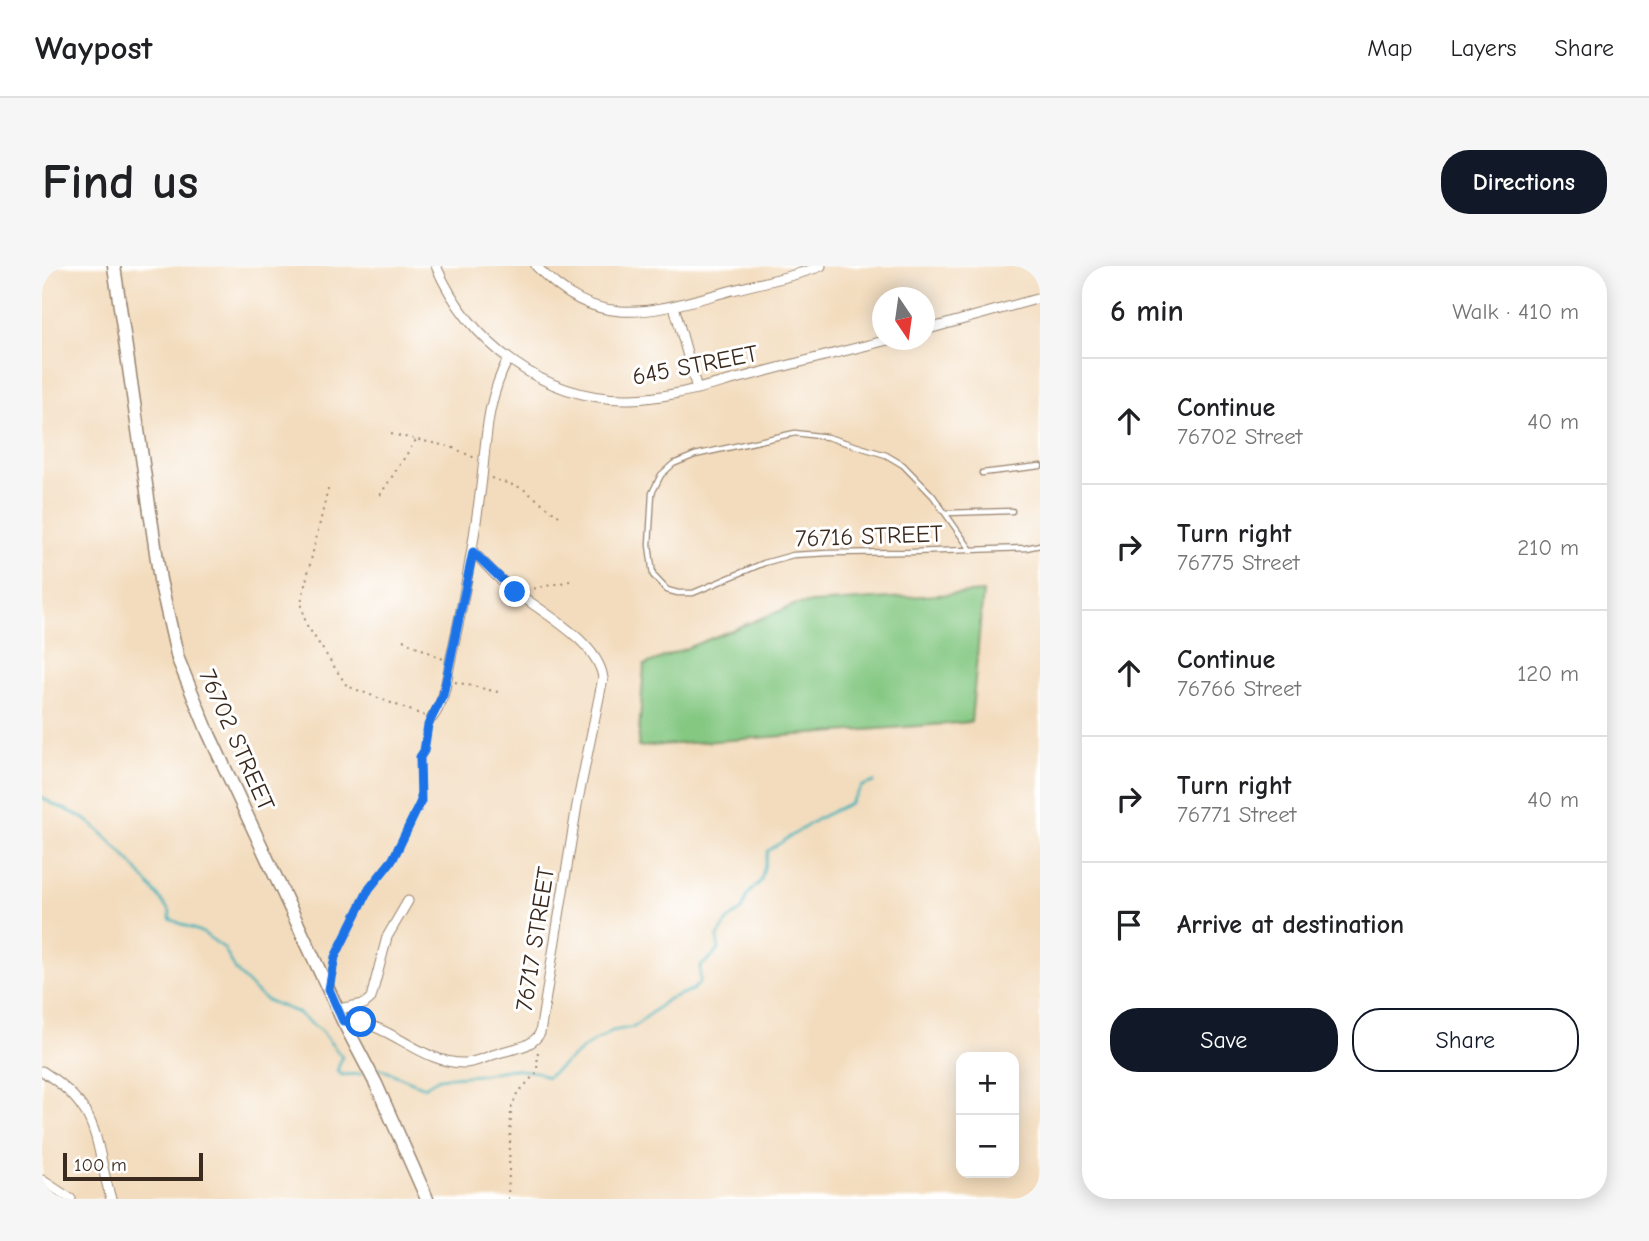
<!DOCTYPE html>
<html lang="en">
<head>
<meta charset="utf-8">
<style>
  body { margin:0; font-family:"Comic Neue",sans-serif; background:#f6f6f6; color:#202124 }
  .controls { position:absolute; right:21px; bottom:21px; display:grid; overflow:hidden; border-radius:14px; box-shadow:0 4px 18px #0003 }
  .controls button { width:63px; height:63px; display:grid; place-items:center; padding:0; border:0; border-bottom:2px solid #e0e0e0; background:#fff; color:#202124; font:35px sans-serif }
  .compass { position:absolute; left:830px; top:21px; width:63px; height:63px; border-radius:50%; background:#fff; box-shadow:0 4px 18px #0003; rotate:167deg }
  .scale { position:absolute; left:21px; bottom:18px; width:140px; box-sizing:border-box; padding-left:7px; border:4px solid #3b2a1e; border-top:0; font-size:19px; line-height:24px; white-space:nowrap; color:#3b2a1e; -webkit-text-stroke:5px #fff; paint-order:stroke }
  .stop { position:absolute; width:21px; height:21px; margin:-16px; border:5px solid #1a73e8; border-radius:50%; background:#fff }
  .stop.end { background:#1a73e8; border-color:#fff; box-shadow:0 2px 7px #0008 }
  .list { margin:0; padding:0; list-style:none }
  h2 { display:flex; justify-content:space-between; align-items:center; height:91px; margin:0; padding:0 28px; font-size:30px }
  h2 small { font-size:23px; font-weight:400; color:#757577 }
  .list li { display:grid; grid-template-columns:46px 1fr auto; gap:21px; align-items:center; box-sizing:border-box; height:126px; padding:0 28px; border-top:2px solid #e0e0e0 }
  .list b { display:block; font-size:26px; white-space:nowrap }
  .list p { margin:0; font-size:23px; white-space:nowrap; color:#757577 }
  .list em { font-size:23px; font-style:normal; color:#757577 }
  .actions { display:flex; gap:14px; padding:21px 28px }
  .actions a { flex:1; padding:16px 0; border:2px solid #111827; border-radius:28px; text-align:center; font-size:24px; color:#111827 }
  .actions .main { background:#111827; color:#fff }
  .icon { flex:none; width:38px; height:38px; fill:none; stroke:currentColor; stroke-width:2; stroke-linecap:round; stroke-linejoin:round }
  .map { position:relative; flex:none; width:998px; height:933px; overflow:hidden; border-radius:28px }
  header { display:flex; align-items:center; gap:42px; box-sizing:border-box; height:98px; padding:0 35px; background:#fff; border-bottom:2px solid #e0e0e0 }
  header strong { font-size:33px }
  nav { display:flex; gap:38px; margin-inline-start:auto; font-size:24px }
  .intro { display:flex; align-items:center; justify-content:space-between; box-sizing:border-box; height:168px; padding:0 42px }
  h1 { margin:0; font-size:49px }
  .button { padding:18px 32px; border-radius:28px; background:#111827; color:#fff; font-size:24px; font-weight:700 }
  main { display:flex; gap:42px; padding:0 42px }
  aside { flex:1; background:#fff; border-radius:28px; box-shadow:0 4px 18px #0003 }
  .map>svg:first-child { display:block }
</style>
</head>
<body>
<header>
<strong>Waypost</strong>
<nav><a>Map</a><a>Layers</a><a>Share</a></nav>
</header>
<div class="intro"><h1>Find us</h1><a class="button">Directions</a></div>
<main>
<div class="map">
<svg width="998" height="933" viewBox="0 0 998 933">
  <rect width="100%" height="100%" fill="#fff"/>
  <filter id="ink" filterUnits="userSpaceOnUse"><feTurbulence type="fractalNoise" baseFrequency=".0143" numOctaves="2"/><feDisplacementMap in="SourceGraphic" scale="14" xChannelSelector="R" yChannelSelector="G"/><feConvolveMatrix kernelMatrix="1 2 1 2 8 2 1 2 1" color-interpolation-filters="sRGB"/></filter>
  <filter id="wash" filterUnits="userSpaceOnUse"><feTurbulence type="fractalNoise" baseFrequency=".00686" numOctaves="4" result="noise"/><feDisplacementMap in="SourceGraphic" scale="28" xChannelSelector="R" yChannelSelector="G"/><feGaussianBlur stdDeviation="1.57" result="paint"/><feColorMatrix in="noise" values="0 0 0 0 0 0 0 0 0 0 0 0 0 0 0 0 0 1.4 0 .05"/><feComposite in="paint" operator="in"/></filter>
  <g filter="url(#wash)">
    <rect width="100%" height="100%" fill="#f3dcbd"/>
    <path fill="#84c882" stroke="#607950" stroke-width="2" d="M941 326 929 456 596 481 602 399 755 338Z"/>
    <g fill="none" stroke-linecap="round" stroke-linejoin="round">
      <path stroke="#40b1b8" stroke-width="2.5" d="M0 531C14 543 33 544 48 557 79 582 104 614 128 646V653L161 667 182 682 194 705 214 726 224 734 254 746 279 765 300 791 295 805 300 809 319 808
        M337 802 382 821 397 812 436 809 469 803 495 806 505 811 546 779 570 765 592 761 626 733 650 724 658 717V701L677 684 675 672 687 653 700 644 706 628 719 615 726 585 777 552 808 537 820 520 832 516"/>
    </g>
  </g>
  <g filter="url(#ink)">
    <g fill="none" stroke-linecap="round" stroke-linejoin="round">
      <defs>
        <path id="lane" d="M940 207 998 200
          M904 247 970 245
          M929 284 891 230 861 199 844 189 785 171 753 167 653 189 631 198 619 209 610 227 607 279 611 309 625 324 636 327H651L722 297 751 289 787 287 869 286 984 282 998 279"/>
        <path id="street" d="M394 0C427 76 502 135 588 133 627 132 665 120 702 111 750 98 798 86 846 74
          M494 0C559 68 611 45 691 24 720 16 752 11 779 0
          M632 40 655 123
          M883 64 998 32
          M390 452C404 435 405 408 410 387 422 334 431 281 438 228 445 178 442 140 466 93
          M296 743 322 738 329 732 345 671 366 635
          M301 755C346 753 378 799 424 797 436 796 448 789 460 786 474 782 490 781 498 767L535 539 561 412C556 374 494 343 466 320 453 310 443 297 431 286
          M0 805C61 844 51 873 69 933
          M0 914 29 933"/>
        <path id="secondary" d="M72 0 118 314 136 393 166 466 301 755 334 818 385 933"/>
      </defs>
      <use href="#lane" stroke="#97836e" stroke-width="7"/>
      <use href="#street" stroke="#97836e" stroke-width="11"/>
      <use href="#secondary" stroke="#97836e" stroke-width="15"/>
      <path stroke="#97836e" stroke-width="2" stroke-dasharray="2 5" stroke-linecap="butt" d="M349 168 409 181 433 192
        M449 212 480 222 517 250
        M286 223 259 336 264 358 305 420 383 450
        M338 229 374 174
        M485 324 528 315
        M361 374 401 393
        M413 416 460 427
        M290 705 300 673 327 623 351 593 379 535 378 491 382 485 386 460
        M466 933 469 844 474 829 495 806 496 782"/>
      <use href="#lane" stroke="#fff" stroke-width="4.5"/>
      <use href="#street" stroke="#fff" stroke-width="9"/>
      <use href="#secondary" stroke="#fff" stroke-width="12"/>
    </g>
  </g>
  <g fill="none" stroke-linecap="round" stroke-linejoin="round" filter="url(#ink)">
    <path stroke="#1a73e8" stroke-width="9" d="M319 756 301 755 287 723 293 691 327 623 351 593 379 535 378 491 382 485 386 459 401 429 431 286 473 326"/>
  </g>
  <g text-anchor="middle" stroke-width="6" stroke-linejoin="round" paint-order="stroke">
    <g font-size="24" fill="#3b2a1e" stroke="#fff">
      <text transform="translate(653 99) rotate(-11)" y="8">645 STREET</text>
      <text transform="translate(827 270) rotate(-2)" y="8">76716 STREET</text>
      <text transform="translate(195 474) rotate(66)" y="8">76702 STREET</text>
      <text transform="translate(493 673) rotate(-81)" y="8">76717 STREET</text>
    </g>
  </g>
</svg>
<div class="controls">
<button>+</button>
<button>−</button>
</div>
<svg class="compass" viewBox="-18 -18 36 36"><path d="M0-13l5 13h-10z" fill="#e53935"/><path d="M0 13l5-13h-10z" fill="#757577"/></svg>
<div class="scale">100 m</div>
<div class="stop" style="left:319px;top:756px"></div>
<div class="stop end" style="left:473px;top:326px"></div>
</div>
<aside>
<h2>6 min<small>Walk · 410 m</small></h2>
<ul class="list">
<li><svg class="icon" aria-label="ahead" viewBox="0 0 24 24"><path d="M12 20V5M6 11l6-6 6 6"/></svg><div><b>Continue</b><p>76702 Street</p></div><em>40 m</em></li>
<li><svg class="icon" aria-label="right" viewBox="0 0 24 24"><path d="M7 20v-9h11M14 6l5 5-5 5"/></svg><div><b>Turn right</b><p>76775 Street</p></div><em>210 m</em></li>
<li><svg class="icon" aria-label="ahead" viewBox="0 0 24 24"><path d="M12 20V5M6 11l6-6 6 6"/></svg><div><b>Continue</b><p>76766 Street</p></div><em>120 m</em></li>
<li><svg class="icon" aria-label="right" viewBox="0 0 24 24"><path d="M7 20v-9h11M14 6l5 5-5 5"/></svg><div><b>Turn right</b><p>76771 Street</p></div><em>40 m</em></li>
<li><svg class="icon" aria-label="arrive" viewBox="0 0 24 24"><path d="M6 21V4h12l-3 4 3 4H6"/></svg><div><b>Arrive at destination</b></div></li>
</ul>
<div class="actions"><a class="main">Save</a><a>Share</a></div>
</aside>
</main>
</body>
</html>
